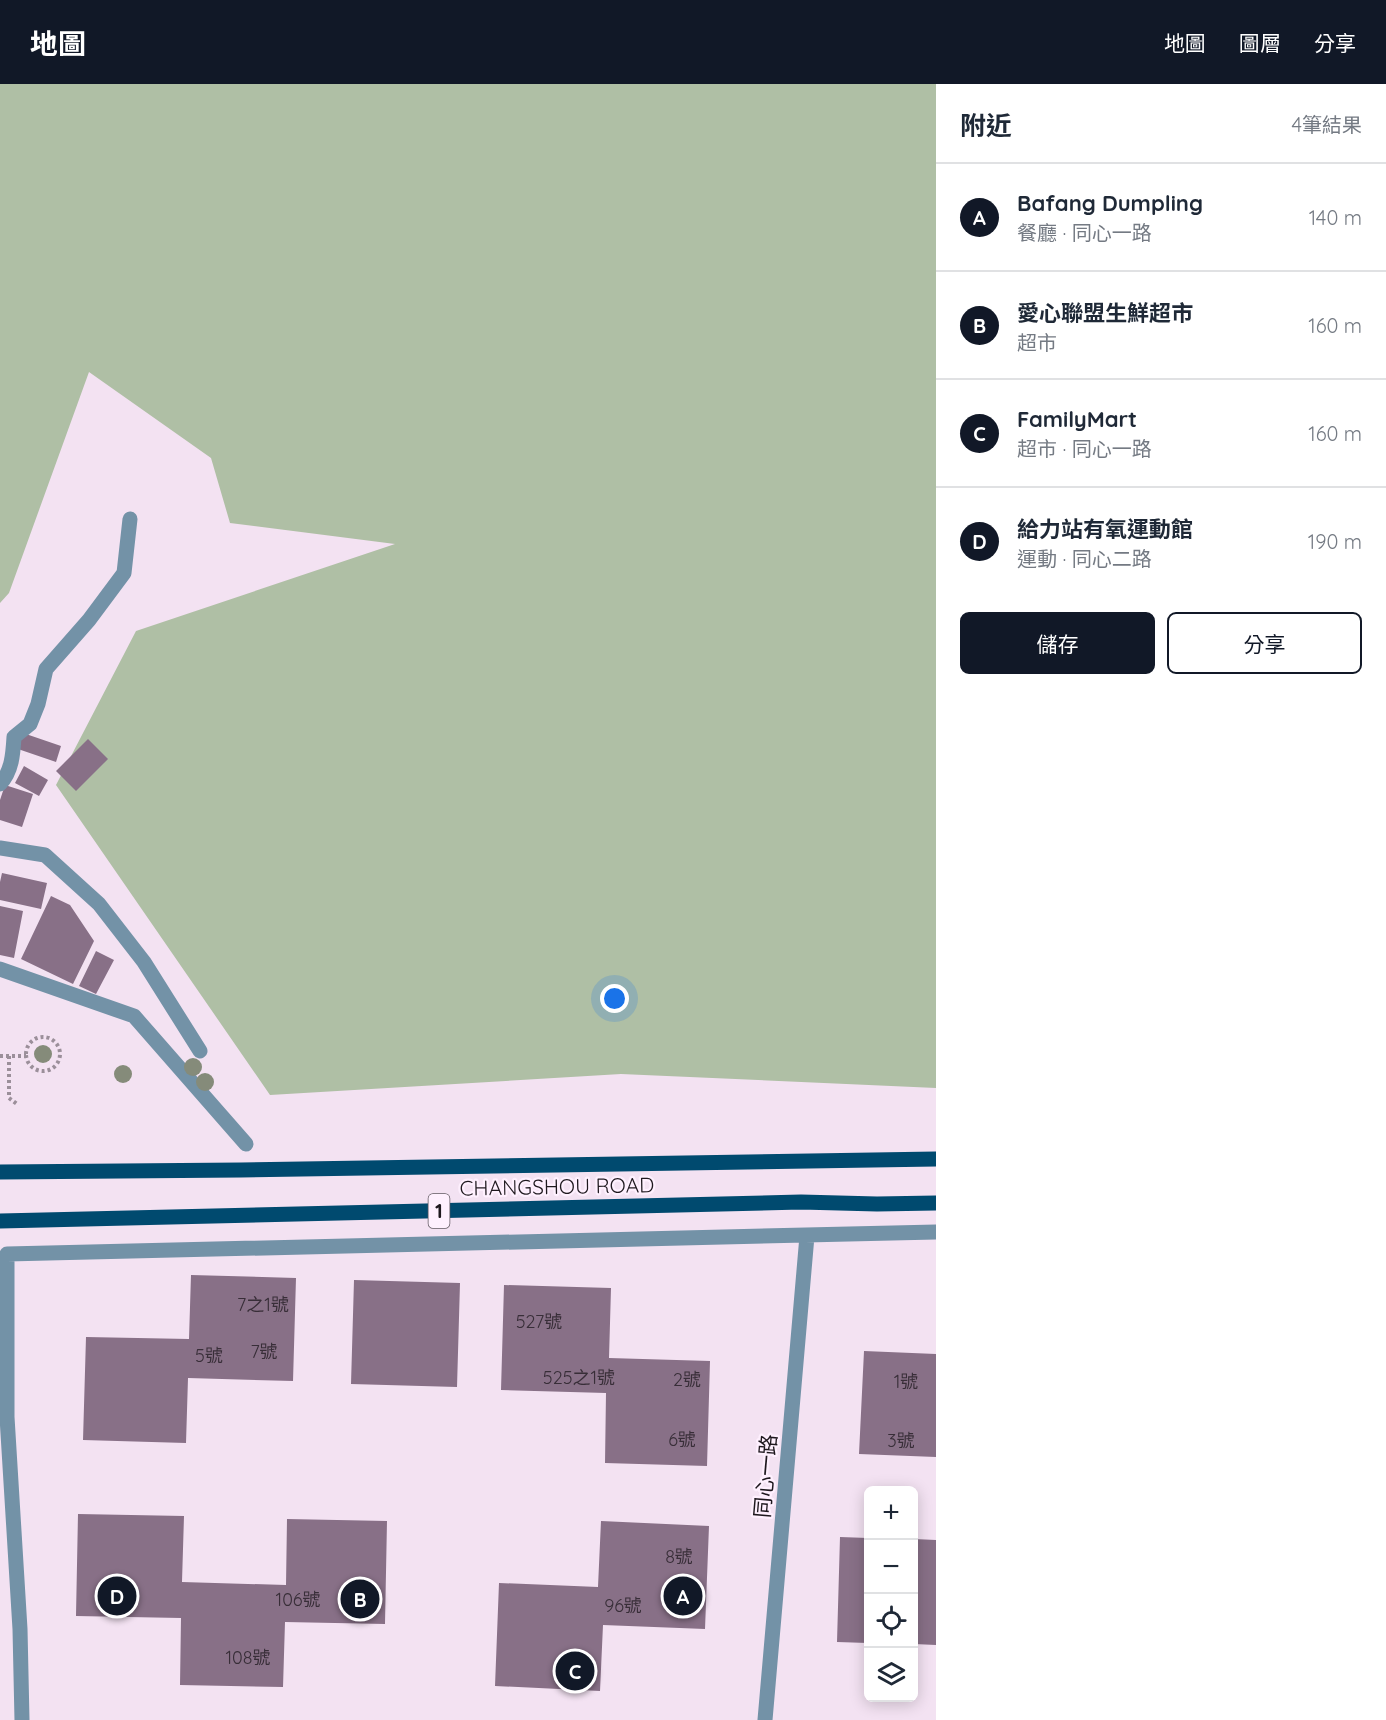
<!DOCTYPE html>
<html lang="zh-TW">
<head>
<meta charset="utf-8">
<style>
  body { margin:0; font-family:Quicksand,"Noto Sans TC",sans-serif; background:#f2f2f3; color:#1f2937 }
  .controls { position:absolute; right:18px; bottom:18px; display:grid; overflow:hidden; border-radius:9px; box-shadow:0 3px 15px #0003 }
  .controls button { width:54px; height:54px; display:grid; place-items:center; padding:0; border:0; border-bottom:2px solid #e0e1e3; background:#fff; color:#1f2937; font:30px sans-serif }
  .you { position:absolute; left:615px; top:915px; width:21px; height:21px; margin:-15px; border:4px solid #fff; border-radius:50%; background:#1a73e8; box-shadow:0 0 0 9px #1a73e833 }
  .badge { display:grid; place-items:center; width:39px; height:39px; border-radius:50%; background:#111827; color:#fff; font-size:20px; font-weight:700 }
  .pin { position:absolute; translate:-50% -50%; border:3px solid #fff; box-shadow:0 2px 6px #0006 }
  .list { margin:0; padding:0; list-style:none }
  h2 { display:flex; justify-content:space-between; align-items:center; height:78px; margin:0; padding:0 24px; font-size:26px }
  h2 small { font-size:20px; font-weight:400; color:#747a83 }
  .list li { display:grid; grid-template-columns:39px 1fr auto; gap:18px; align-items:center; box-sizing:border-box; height:108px; padding:0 24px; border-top:2px solid #e0e1e3 }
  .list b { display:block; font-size:22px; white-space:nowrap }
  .list p { margin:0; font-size:20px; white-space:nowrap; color:#747a83 }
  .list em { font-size:20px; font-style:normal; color:#747a83 }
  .actions { display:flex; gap:12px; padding:18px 24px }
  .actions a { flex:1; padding:14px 0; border:2px solid #111827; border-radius:9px; text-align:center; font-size:21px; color:#111827 }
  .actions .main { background:#111827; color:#fff }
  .icon { flex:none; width:33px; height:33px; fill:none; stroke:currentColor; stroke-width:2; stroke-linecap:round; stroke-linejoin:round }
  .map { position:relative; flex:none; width:936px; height:1636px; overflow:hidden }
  header { display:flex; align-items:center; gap:36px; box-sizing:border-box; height:84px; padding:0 30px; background:#111827; color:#fff }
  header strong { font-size:28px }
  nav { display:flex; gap:33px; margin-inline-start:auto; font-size:21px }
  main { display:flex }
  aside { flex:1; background:#fff }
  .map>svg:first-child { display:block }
</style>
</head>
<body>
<header>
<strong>地圖</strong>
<nav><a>地圖</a><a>圖層</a><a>分享</a></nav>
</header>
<main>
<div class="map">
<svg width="936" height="1636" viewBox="0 0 936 1636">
  <rect width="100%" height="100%" fill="#f3e2f2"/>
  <path fill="#afbfa5" d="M0 0H936V1004L621 990 270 1011 56 701 136 547 395 460 230 439 211 374 89 288 9 509 0 519Z"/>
  <path fill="#887087" d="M23 649 61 662 56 678 18 665Z
    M88 655 108 675 76 707 56 687Z
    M24 682 48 696 39 712 15 699Z
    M5 701 33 710 22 743 0 736V716Z
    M2 789 47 799 41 825 0 816V798Z
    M51 812 70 821 94 857 73 900 21 875Z
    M0 822 23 827 14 874 0 871Z
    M96 867 114 876 96 910 79 902Z
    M191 1191 296 1194 293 1297 188 1294 186 1359 83 1356 86 1253 189 1255Z
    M354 1196 460 1199 457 1303 351 1300Z
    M504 1201 611 1204 609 1274 710 1277 707 1382 605 1379 606 1309 501 1306Z
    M864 1267 936 1270V1373L859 1370Z
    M78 1430 184 1432 182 1498 286 1501 287 1435 387 1437 385 1540 285 1538 283 1603 180 1601 181 1534 76 1532Z
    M601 1437 709 1442 705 1545 603 1541 600 1607 495 1602 499 1499 598 1503Z
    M840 1453 868 1454V1559L837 1558Z
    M914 1455 936 1456V1561L914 1560Z"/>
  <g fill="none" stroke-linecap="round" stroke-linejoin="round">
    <path stroke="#9b8f9a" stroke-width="4" stroke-dasharray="3 3" stroke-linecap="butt" d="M26 970a17 17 0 1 1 34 0a17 17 0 1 1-34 0Z
      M0 972H26
      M9 972V1014L17 1020"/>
    <path stroke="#7392a7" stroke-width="15" d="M0 700C12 687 13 670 14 653L30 640 38 620 46 585 89 536 124 489 130 435
      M0 764 45 771 99 820 144 878 200 967
      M0 885 134 932 246 1060"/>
    <path stroke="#7392a7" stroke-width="15" d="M22 1636 20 1545 7 1333V1170L936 1148
      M765 1636 807 1152"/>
    <path stroke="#004a6f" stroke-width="15" d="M0 1088 241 1086 936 1075
      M0 1137 801 1118 877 1120 936 1119"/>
  </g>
  <g fill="#858b7a">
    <circle cx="43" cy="970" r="9"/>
    <circle cx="193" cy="983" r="9"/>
    <circle cx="123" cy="990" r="9"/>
    <circle cx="205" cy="998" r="9"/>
  </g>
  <g text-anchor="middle" stroke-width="4.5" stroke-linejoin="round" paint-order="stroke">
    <g font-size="18" fill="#382e38">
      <text x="263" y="1227">7之1號</text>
      <text x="539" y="1244">527號</text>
      <text x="264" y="1274">7號</text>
      <text x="209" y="1278">5號</text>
      <text x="579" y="1300">525之1號</text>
      <text x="687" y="1302">2號</text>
      <text x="906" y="1304">1號</text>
      <text x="682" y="1362">6號</text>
      <text x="901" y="1363">3號</text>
      <text x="679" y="1479">8號</text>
      <text x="298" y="1522">106號</text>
      <text x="623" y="1528">96號</text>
      <text x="248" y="1580">108號</text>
    </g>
    <rect fill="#fef0fe" stroke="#615961" stroke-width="1.5" x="428.5" y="1110" width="21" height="34" rx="4.5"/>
    <g font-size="20" font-weight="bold" fill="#1e181e">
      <text x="439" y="1134">1</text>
    </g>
    <g font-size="21" fill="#1e181e" stroke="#fef0fe">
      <text transform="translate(557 1103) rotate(-1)" y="7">CHANGSHOU ROAD</text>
      <text transform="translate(766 1392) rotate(-85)" y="7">同心一路</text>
    </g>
  </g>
</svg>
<div class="controls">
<button>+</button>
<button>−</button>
<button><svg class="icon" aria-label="locate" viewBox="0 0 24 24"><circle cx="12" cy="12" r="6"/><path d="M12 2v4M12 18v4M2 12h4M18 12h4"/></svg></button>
<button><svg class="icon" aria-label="layers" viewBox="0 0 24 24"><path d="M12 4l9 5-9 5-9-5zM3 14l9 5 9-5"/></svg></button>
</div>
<div class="you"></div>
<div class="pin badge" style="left:683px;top:1512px">A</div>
<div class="pin badge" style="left:360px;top:1515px">B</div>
<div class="pin badge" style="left:575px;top:1587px">C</div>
<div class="pin badge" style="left:117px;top:1512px">D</div>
</div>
<aside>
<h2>附近<small>4筆結果</small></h2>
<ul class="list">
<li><span class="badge">A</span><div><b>Bafang Dumpling</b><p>餐廳 · 同心一路</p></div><em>140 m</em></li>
<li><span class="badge">B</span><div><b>愛心聯盟生鮮超市</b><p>超市</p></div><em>160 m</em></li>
<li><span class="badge">C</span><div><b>FamilyMart</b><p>超市 · 同心一路</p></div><em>160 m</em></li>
<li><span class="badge">D</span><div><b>給力站有氧運動館</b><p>運動 · 同心二路</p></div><em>190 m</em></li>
</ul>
<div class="actions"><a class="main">儲存</a><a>分享</a></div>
</aside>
</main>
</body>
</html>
